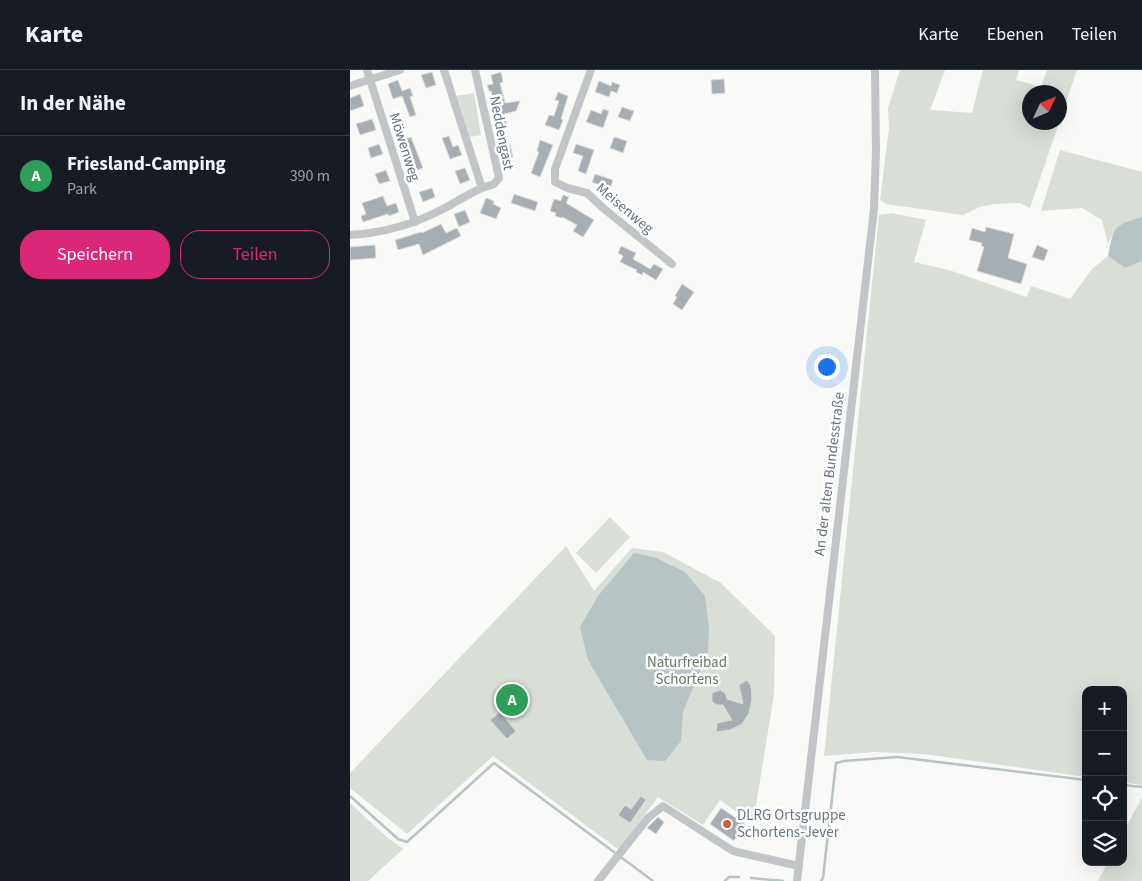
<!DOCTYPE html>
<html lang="de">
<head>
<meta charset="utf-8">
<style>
  body { margin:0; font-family:"Source Sans 3",sans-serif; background:#242831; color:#f1f3f6 }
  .controls { position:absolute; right:15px; bottom:15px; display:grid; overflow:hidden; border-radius:10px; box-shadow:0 5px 20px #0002 }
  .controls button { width:45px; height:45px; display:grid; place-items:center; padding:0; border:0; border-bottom:1px solid #363941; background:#171b24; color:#f1f3f6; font:25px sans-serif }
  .compass { position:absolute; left:672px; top:15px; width:45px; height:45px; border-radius:50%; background:#171b24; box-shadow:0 5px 20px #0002; rotate:46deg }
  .you { position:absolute; left:476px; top:296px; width:18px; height:18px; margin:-12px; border:4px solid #fff; border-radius:50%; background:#1a73e8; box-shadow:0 0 0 8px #1a73e833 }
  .badge { display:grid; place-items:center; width:32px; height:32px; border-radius:50%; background:#db2777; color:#fff; font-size:16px; font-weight:700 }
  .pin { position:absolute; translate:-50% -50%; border:2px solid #fff; box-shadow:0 1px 5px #0006 }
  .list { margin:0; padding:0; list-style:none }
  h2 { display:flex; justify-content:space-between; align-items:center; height:65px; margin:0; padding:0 20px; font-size:21px }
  h2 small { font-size:16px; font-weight:400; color:#9ea1a6 }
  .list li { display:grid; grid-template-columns:32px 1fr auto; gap:15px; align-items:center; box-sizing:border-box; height:80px; padding:0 20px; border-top:1px solid #363941 }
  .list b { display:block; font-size:19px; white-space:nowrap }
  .list p { margin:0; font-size:16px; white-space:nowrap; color:#9ea1a6 }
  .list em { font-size:16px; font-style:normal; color:#9ea1a6 }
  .actions { display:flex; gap:10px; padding:15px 20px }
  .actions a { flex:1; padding:11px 0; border:1px solid #db2777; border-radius:20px; text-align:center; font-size:18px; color:#db2777 }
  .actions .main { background:#db2777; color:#fff }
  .icon { flex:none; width:28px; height:28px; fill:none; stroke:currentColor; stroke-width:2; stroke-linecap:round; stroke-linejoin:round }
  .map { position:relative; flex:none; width:792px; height:811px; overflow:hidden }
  header { display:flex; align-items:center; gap:30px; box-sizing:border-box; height:70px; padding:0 25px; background:#171b24; border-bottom:1px solid #363941 }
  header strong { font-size:24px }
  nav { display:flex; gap:28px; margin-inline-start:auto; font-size:18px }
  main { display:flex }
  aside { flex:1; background:#171b24 }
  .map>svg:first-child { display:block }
</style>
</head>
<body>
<header>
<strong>Karte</strong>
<nav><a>Karte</a><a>Ebenen</a><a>Teilen</a></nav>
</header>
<main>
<aside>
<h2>In der Nähe<small></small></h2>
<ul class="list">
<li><span class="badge" style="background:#2e9e5b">A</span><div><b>Friesland-Camping</b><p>Park</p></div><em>390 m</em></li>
</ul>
<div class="actions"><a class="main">Speichern</a><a>Teilen</a></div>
</aside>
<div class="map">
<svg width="792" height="811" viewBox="0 0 792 811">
  <rect width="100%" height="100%" fill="#f9f9f7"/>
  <path fill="#d9ded7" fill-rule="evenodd" d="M550 0H595L580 40 622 43 633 0H669L666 10 691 17 697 0H727L680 138 670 133 644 134 630 137 613 145 536 134 530 130 539 58 538 38ZM680 22H710V52H680Z
    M124 23 131 65 120 67 107 26Z
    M710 80 792 102V147C773 153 766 155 758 174L752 150 732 138 691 141Z
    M542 143 576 150 564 192 599 200 677 227 681 216 720 229 742 199 758 186 775 198 792 191V715L773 712V620H736V707L574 684 524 682 474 686 529 145Z
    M260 447 280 467 246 503 226 483Z
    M216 476 244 521 282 478 313 482 371 513 425 566 424 624 403 754 370 730 353 755 308 727 269 780 143 686 57 764 0 718V703Z
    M792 727V811H748L758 792H773V763Z
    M0 733 38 768 53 779 18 811H0Z"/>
  <path fill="#b8c3c6" d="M792 147V191L775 198 758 186C764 157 762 156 792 147Z
    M284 483 304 487 335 502 355 526 359 558 358 581 333 642 331 671 315 691 297 690 238 590 230 557 248 526Z"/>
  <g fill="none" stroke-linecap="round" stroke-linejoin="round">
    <path stroke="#b8c3c6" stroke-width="2.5" d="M773 715 792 717
      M0 726 48 769 57 772 144 693 303 811
      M401 808 433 811
      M375 811 379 807H389
      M471 811 473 808 486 693 494 691 547 687 736 710"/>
  </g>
  <path fill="#a6aeb3" stroke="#dbdbd9" d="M82 2 86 15 76 18 71 5Z
    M151 2 153 12 150 13 155 33 170 31 166 41 154 44 157 54 146 57 145 48 147 47 141 21H139L137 15 143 14 141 5Z
    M374 9 375 23 362 24 361 10Z
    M48 10 52 21 60 18 63 26 60 27 66 45 60 47 52 26 43 29 38 14Z
    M249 11 261 16 262 12 270 15 267 23 261 21 259 27 245 22Z
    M208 22 218 26 211 49 213 50 209 60 195 55 199 45 204 46 209 31 205 30Z
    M10 24 14 36 0 41V28Z
    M272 37 284 41 280 51 268 47Z
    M253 39 259 41 253 58 236 52 241 40 251 44Z
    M22 49 26 60 10 65 6 54Z
    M99 66 103 77 108 75 112 85 100 89 92 68Z
    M61 67 73 98 60 103 51 71Z
    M264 67 277 71 273 83 260 78Z
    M190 70 203 75 190 107 181 103 189 82 187 81Z
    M29 74 33 84 21 88 18 78Z
    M226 74 244 80 236 104 228 101 233 86 223 83Z
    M160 75 163 87 152 90 149 77Z
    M115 98 120 110 110 114 105 101Z
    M36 100 40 111 29 114 25 104Z
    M245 104 263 110 260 119 242 112Z
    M82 118 85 127 73 132 69 122Z
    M164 124 188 132 185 141 161 133Z
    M213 125 219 127 216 133 244 150 233 167 223 161 227 155 212 147 211 148 205 146 206 143 200 141 204 129 211 131Z
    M33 126 37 136 46 133 49 142 39 146 38 144 13 152 11 146 16 144 12 133Z
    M136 128 144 131 143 134 151 138 146 149 130 143Z
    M115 140 120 152 109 157 104 144Z
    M91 154 96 163 107 158 111 166 73 185 69 174 48 180 45 170 71 162 72 163Z
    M636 157 664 164 658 188 677 194 671 214 627 201 634 177 631 176 632 173 619 170 622 158 635 162Z
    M25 175 26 188 0 190V177Z
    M687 175 698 180 694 191 682 187Z
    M271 176 286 183 283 189 300 199 304 194 313 199 306 210 293 202 292 205 286 202 287 200 270 192 273 186 268 183Z
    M332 214 344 222 332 240 323 234 327 227 325 226Z
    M397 610 401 616 402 629 399 643 392 654 380 660 366 662 367 653 382 650 373 635H367L362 632V623L370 620 375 623 377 629 393 634 389 615Z
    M150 642 166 661 157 669 140 650Z
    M291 726 296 730 280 753 268 745 275 735 281 739Z
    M371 738 395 754 384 771 360 754Z
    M308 747 314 752 306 764 297 758Z"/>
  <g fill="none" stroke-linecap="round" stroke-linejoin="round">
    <path stroke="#c1c5c8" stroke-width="8" d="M17 0 65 152
      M94 0 132 118 144 114 149 108 125 0
      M241 0 205 99V112L217 118 237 123 253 138 322 194
      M0 16 50 0
      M0 165C33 163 62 155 91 140 105 133 118 124 132 118
      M248 811 298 748 313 736 383 781 449 796
      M447 811 524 139 526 80 525 0"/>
  </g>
  <circle fill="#d15e3f" stroke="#fff" stroke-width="2" cx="377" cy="754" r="5"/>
  <g text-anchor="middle" stroke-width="5" stroke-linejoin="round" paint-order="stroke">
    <g font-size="15" fill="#66757f" stroke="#fff">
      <text transform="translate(152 63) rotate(79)" y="5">Neddengast</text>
      <text transform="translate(55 77) rotate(72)" y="5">Möwenweg</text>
      <text transform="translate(275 138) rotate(40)" y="5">Meisenweg</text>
      <text transform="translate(479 404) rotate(-83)" y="5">An der alten Bundesstraße</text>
    </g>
    <g font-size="15" fill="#697866" stroke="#fff">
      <text x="337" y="597">Naturfreibad<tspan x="337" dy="17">Schortens</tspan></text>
    </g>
    <g font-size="15" fill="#66757f" stroke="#fff" text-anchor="start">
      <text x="387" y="750">DLRG Ortsgruppe<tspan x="387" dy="17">Schortens-Jever</tspan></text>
    </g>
  </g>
</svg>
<div class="controls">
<button>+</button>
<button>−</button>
<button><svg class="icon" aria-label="locate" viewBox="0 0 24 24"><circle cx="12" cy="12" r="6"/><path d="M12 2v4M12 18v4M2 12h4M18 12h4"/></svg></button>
<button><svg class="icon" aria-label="layers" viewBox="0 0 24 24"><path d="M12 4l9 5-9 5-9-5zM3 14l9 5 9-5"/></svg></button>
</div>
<svg class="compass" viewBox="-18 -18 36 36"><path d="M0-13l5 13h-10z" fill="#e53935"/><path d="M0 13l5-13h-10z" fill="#9ea1a6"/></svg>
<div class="you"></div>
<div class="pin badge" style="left:162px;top:630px;background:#2e9e5b">A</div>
</div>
</main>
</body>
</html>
